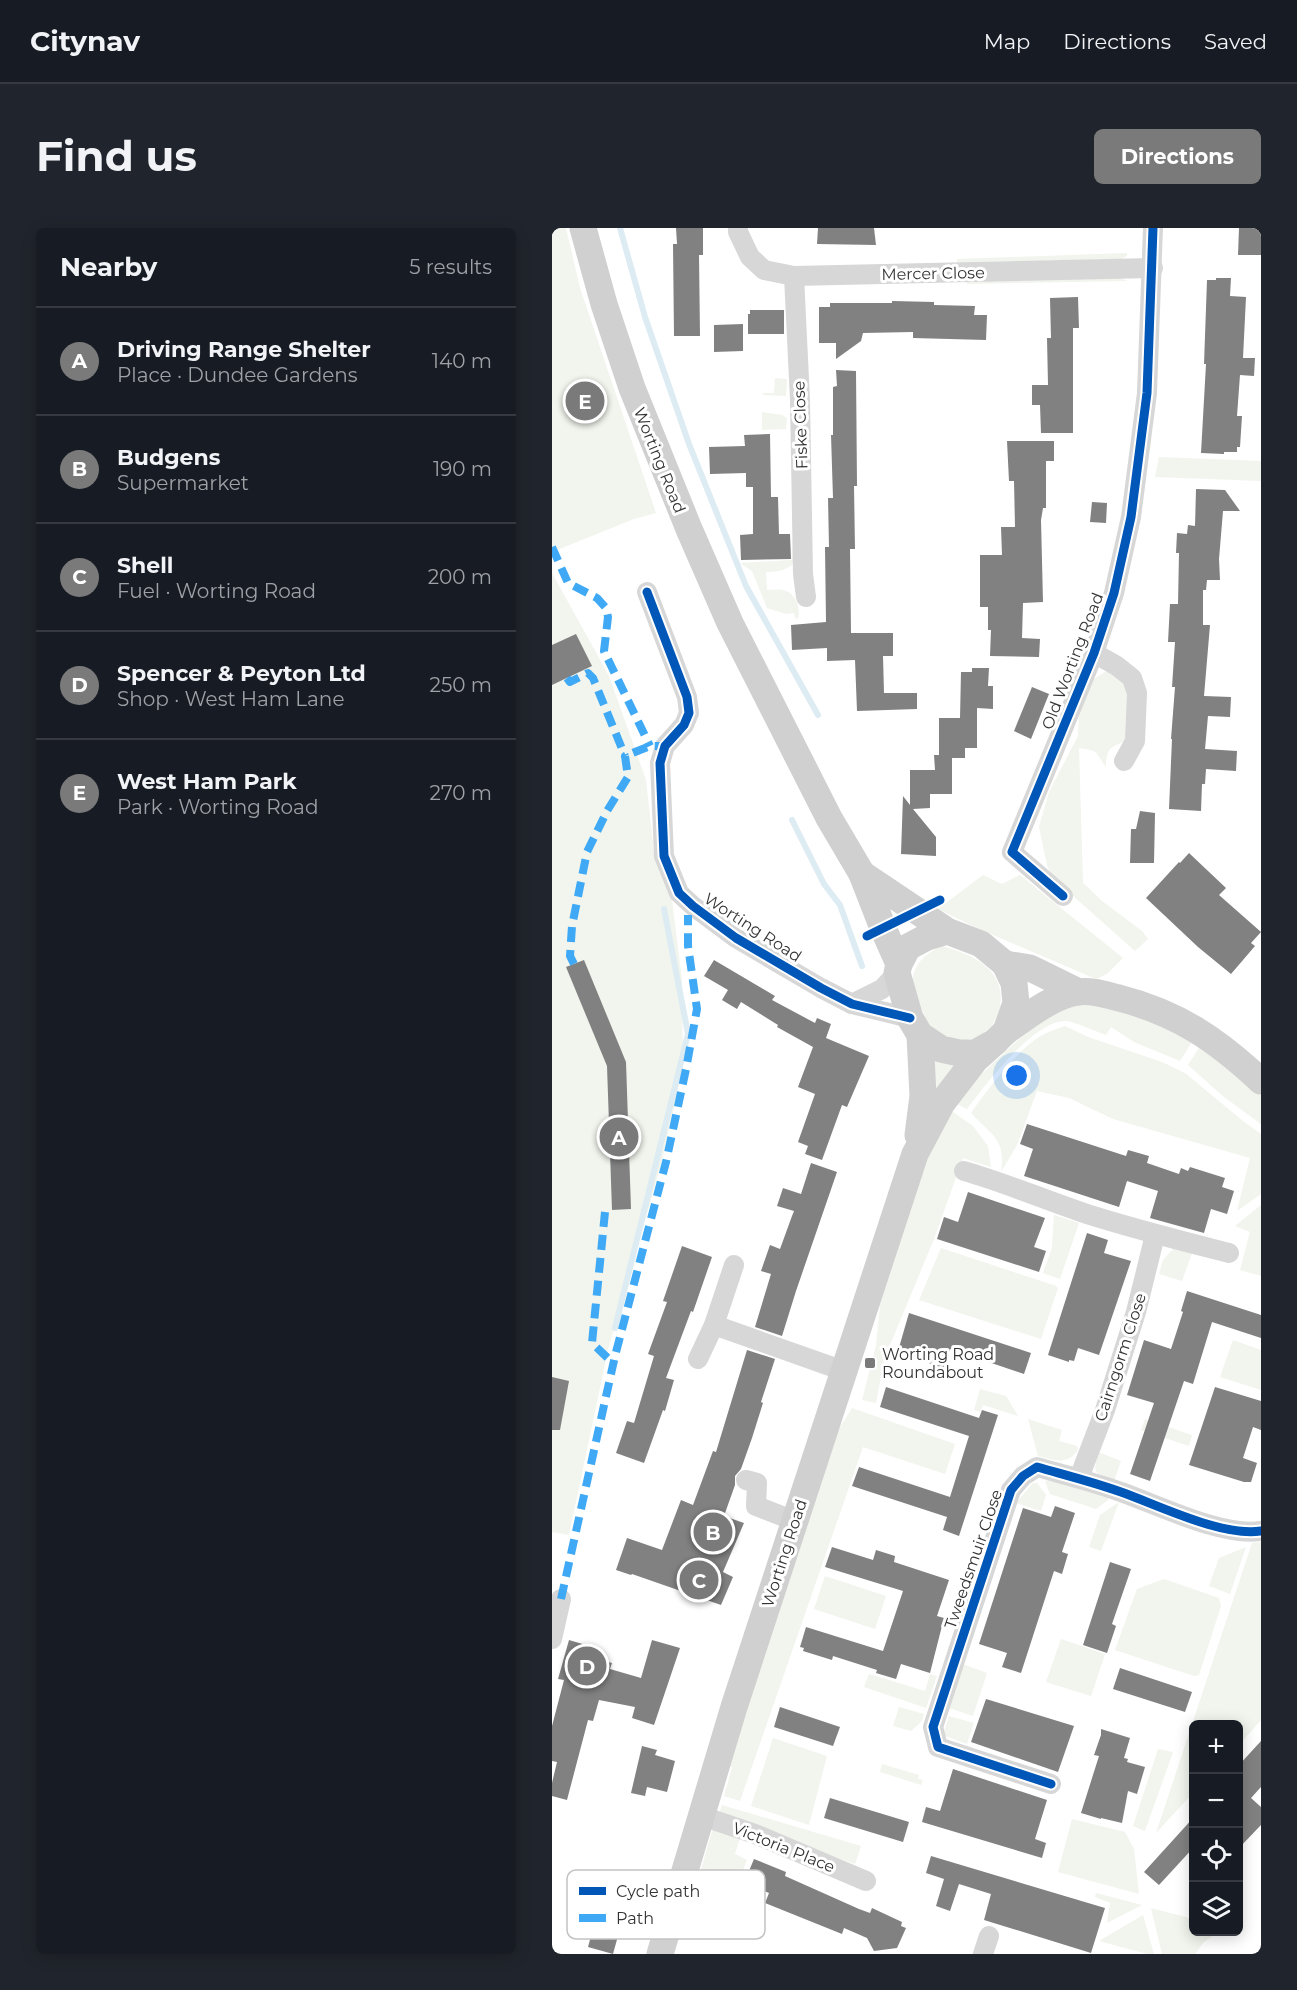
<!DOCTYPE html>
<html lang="en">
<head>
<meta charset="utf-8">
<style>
  body { margin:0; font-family:Montserrat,sans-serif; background:#20242c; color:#f1f3f6 }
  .controls { position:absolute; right:18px; bottom:18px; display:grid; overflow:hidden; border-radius:9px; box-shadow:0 3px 15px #0003 }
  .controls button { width:54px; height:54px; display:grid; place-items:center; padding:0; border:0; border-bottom:2px solid #363941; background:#171b24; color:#f1f3f6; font:30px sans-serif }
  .you { position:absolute; left:465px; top:848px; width:21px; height:21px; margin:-15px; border:4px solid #fff; border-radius:50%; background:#1a73e8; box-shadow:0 0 0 9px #1a73e833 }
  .badge { display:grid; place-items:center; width:39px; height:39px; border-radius:50%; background:#7a7a7a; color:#fff; font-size:20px; font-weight:700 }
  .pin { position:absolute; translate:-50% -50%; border:3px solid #fff; box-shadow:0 2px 6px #0006 }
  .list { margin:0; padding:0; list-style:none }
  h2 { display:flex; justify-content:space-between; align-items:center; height:78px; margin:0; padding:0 24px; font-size:26px }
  h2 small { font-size:20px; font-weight:400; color:#9ea1a6 }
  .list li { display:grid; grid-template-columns:39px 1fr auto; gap:18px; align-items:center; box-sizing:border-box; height:108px; padding:0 24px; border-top:2px solid #363941 }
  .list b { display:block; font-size:22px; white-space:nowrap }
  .list p { margin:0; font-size:20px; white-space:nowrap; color:#9ea1a6 }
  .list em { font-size:20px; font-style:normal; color:#9ea1a6 }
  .icon { flex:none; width:33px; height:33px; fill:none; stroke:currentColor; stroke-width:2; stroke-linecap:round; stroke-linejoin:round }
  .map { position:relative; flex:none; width:709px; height:1726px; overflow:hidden; border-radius:9px }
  header { display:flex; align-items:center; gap:36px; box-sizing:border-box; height:84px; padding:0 30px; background:#171b24; border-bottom:2px solid #363941 }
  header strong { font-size:28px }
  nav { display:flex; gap:33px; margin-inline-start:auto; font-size:21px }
  .intro { display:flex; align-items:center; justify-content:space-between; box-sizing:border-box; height:144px; padding:0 36px }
  h1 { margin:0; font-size:42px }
  .button { padding:15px 27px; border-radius:9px; background:#7a7a7a; color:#fff; font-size:21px; font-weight:700 }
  main { display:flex; gap:36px; padding:0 36px }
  aside { flex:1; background:#171b24; border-radius:9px; box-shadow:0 3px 15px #0003 }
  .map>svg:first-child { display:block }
  .green { fill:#f1f5ed }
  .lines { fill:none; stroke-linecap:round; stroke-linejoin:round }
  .stream { stroke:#ddebf3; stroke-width:6 }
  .building { fill:#818181 }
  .street { stroke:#d7d7d7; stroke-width:20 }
  .secondary { stroke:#d0d0d0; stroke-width:27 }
  .quiet { stroke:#3fa9f5; stroke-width:8; stroke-dasharray:15 8; stroke-linecap:butt }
  .cycleway-casing { stroke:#fff; stroke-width:13 }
  .cycleway { stroke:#0057b8; stroke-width:9 }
  .poi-dot { fill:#7a7a7a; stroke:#fff; stroke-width:2 }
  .labels { text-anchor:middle; stroke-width:6; stroke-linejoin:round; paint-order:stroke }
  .street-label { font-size:16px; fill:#333; stroke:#fff }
  .poi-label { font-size:16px; fill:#333; stroke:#fff; text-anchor:start }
  .key { fill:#fff; stroke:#c2c2c2; stroke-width:1.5 }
  .key-label { font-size:16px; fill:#333 }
</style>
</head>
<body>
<header>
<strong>Citynav</strong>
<nav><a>Map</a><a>Directions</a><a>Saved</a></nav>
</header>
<div class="intro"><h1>Find us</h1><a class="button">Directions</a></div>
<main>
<aside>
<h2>Nearby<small>5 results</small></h2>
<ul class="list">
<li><span class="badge">A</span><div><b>Driving Range Shelter</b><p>Place · Dundee Gardens</p></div><em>140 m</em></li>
<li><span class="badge">B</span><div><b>Budgens</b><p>Supermarket</p></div><em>190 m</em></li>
<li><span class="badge">C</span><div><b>Shell</b><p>Fuel · Worting Road</p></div><em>200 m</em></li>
<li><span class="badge">D</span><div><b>Spencer &amp; Peyton Ltd</b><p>Shop · West Ham Lane</p></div><em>250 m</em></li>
<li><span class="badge">E</span><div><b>West Ham Park</b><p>Park · Worting Road</p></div><em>270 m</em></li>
</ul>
</aside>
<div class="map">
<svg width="709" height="1726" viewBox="0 0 709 1726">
  <rect width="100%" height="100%" fill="#fff"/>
  <!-- green -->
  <g class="green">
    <polygon points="0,0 14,0 28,60 104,285 82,291 0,324"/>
    <polygon points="575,25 575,28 569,31 405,34 405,31"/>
    <polygon points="567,49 575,53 415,56 415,54"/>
    <polygon points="223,150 235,151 234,168 211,167 211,165 222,165"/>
    <polygon points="210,184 230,187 235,190 234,201 210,202"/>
    <polygon points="607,229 709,233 709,253 603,249"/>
    <path d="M241 305H246L244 334C234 342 227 344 214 344L215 362C220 362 226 361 231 362 243 364 249 379 246 391L243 390 242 385 234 386 215 380 200 343 188 335 240 332Z"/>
    <polygon points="0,345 57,448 94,552 102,624 120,672 130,752 131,839 110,933 56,1122 17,1307 0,1304"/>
    <path d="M556 442 563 444 579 465 577 510C562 521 554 515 554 539 543 524 548 523 527 520L531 655 550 673 590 703 596 711 583 723 501 650 495 637 487 599 497 564 526 508 527 486 542 451Z"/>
    <polygon points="431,647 450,656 468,647 571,730 555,746 544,751 427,701 386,681"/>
    <path d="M390 718C422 727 457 743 447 782 444 791 440 799 432 805 423 811 418 812 407 812 380 812 373 792 366 769 365 764 361 757 361 751 362 735 377 723 390 718Z"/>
    <path d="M541 775 611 797 640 814 628 833 582 814 559 799 554 807C545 804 521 793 514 793 481 793 434 856 415 881L403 875 422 853 483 796 513 778Z"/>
    <path d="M513 798 536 809 610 834 633 845 691 893 709 906V966L685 983 698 930 561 891 517 870 485 863 465 917 449 944C454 910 439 907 419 885 436 861 463 824 487 809 495 804 505 801 513 798Z"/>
    <polygon points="647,820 672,836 709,868 709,896 672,869 636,837"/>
    <polygon points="378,832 410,840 384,863"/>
    <polygon points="398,882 421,898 436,918 439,939 411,930 382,1011 333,1129 324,1175 310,1172 324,1118 328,1077 379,917"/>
    <polygon points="709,977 709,1048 688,1042 698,1004 683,998"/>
    <polygon points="502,987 527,995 508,1051 491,1045 500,1020"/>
    <polygon points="389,1020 504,1058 506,1060 489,1111 367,1072"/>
    <polygon points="621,1021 640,1025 630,1053 607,1046 611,1032"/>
    <polygon points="681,1112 709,1122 709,1162 668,1149"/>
    <polygon points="428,1161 454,1168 466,1188 431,1177 428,1184 422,1182"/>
    <polygon points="300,1180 403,1216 393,1246 311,1219 188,1573 172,1568 180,1539 176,1538 280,1212"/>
    <path d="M476 1191 510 1202 507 1213 525 1218 526 1221C517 1238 502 1232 486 1228Z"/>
    <polygon points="593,1191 640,1207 637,1218 589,1202"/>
    <polygon points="546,1224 569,1233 562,1253 545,1245 543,1240"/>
    <polygon points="497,1252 556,1270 556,1272 544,1281 498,1266 493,1253"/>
    <polygon points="481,1255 485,1255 494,1267 489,1283 464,1275"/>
    <polygon points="567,1274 549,1323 537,1319 548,1287"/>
    <polygon points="709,1314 709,1492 687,1517 686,1496 642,1496 641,1565 604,1605 700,1315"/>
    <polygon points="694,1319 678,1366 657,1358 667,1330"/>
    <polygon points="273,1348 334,1368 323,1401 262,1381"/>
    <polygon points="612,1351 667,1370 669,1378 647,1447 642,1448 563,1422 585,1361"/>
    <polygon points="509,1411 553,1426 539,1468 494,1454"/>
    <polygon points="411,1436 435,1445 421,1488 397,1480"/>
    <polygon points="317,1446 373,1463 378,1446 385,1448 374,1480 312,1459"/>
    <polygon points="347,1479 372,1486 370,1493 359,1503 341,1498"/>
    <polygon points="397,1488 422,1495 415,1516 391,1507"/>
    <polygon points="221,1510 275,1528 257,1597 199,1578"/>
    <polygon points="606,1521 621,1524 593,1603 581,1598"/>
    <polygon points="330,1536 367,1547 366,1551 371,1552 369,1557 328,1544"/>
    <polygon points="170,1577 309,1618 303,1636 213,1605 167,1586"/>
    <polygon points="520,1591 573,1604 582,1621 587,1666 506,1644"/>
    <polygon points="161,1600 189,1607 183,1626 195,1632 169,1696 141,1689 136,1686"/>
    <polygon points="544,1665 590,1677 555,1695 558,1675 543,1669"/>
    <polygon points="599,1680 641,1691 642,1704 666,1704 652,1714 643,1726 610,1726"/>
    <polygon points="591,1687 602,1726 595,1726 547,1713"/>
  </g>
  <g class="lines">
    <!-- stream -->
    <g class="stream">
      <polyline points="68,0 93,89 137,216 194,358 266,487"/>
      <polyline points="240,592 272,656 288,677 310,738"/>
      <polyline points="63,1100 136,806 112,681"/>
    </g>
  </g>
  <!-- building -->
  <g class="building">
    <polygon points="124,0 151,0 151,27 147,27 148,108 122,108 121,16 125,16"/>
    <polygon points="266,0 322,0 324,17 265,16"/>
    <polygon points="687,0 709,0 709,27 686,27"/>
    <polygon points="664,50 679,50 678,68 694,69 691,130 703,130 702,148 688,147 685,188 690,188 688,219 685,219 685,224 672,224 672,226 649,225 654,136 652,136 655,52 664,52"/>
    <polygon points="526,69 527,100 521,100 521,205 489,205 488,177 480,177 480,157 496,157 495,110 499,110 498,70"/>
    <polygon points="340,73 382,74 382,77 423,78 422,87 435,87 434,112 361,110 361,104 311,105 309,113 284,131 284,115 267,115 267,79 278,79 278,75 340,75"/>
    <polygon points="198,82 232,82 232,106 196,106 196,86 198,86"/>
    <polygon points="191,96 191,123 162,124 162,97"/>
    <polygon points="284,142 304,143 305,258 302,258 303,321 298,321 299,405 341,405 341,428 331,428 332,465 365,465 365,481 305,483 303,432 275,433 275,420 240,422 239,397 274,394 273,319 277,319 276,270 281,270 279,207 281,207 281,159 285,158"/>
    <polygon points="218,206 219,269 226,269 227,306 238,306 239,331 189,332 188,307 201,306 201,259 194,259 194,245 158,246 157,219 193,218 192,207"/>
    <polygon points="455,213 502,213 502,233 494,233 494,280 491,280 489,292 491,374 471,375 470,410 488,411 487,429 438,428 439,402 436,402 436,379 428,379 428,327 450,327 449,299 463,299 462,253 457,253"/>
    <polygon points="644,261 673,262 688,283 671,283 667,331 668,352 655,352 654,362 651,362 651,397 658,397 652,468 679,469 678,489 656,488 653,521 685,523 684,543 654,541 653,556 650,556 649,583 617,581 620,511 619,511 623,459 620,459 623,414 616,414 618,376 626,376 627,325 624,325 625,305 635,306 636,297 643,298"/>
    <polygon points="540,274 555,275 554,295 538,294"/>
    <polygon points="24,406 40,438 0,457 0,417"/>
    <polygon points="420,440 437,440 436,458 441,458 441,481 425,480 425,520 413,520 413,530 400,530 400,566 378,566 378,580 361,581 384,609 384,628 349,626 351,568 358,577 358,542 383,542 382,527 387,527 387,490 408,490 409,444 420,444"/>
    <polygon points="480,459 497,466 479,511 462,503"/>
    <polygon points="588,583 603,585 602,635 578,635 579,601 584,601"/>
    <polygon points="637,625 674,660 667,667 709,704 699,715 703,718 679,746 646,719 594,670 627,634 628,635"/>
    <polygon points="32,732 74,834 79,981 60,982 55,838 14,739"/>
    <polygon points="162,732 223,768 220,772 263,795 265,790 279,796 274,810 317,828 295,879 290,877 270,932 253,926 256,918 246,914 263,866 246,859 261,819 225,799 226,797 189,774 185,781 170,772 176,762 152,748"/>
    <polygon points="475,896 574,928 576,922 597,928 595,935 627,946 629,940 636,943 638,939 673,950 670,959 682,963 675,986 659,981 652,1005 598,990 606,963 575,953 567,979 472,948 481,921 468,916"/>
    <polygon points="259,935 285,944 244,1063 230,1108 203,1099 219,1046 209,1043 218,1017 228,1021 240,988 242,983 225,978 231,960 249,966"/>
    <polygon points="416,964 493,990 482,1019 494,1023 487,1044 385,1011 392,989 406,994"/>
    <polygon points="535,1005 556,1012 552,1025 579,1033 547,1127 526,1120 522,1133 517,1132 517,1134 496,1127"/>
    <polygon points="130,1018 160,1029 141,1084 139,1083 114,1150 122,1152 113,1183 111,1182 92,1235 64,1225 75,1193 82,1195 102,1128 96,1126 115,1074 111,1073"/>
    <polygon points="635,1063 709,1087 709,1110 660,1094 641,1156 632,1153 598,1253 578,1246 602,1175 575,1167 592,1112 619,1121 631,1084 629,1083"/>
    <polygon points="357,1085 479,1125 472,1146 398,1121 392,1141 346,1123"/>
    <polygon points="195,1122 223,1131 209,1174 211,1175 200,1210 189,1241 183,1248 183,1257 172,1288 192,1295 171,1344 181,1349 169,1377 80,1346 79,1347 64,1342 75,1310 110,1322 129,1272 141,1277 161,1223 164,1224"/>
    <polygon points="0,1149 17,1153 8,1202 0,1202"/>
    <polygon points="334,1159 427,1190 430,1182 446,1187 407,1308 391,1302 395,1289 300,1258 307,1239 398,1269 417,1208 328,1179"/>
    <polygon points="663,1159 709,1173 709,1202 701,1199 691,1230 705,1235 699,1254 692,1254 637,1237"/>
    <polygon points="503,1278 523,1285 510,1324 516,1326 510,1346 502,1343 469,1445 450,1439 455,1425 427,1416 471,1280 499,1289"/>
    <polygon points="280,1319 321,1332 324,1322 343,1328 342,1334 397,1352 385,1388 392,1390 378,1445 349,1436 344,1451 324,1445 325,1442 281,1428 280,1432 251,1423 252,1420 248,1419 254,1399 331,1423 351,1363 273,1339"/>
    <polygon points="558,1334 579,1341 560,1396 564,1398 555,1425 531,1417"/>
    <polygon points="17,1412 44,1420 41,1430 60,1435 58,1441 89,1450 100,1412 128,1420 102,1497 80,1490 83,1479 47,1472 41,1493 36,1492 15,1572 0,1568 0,1555 5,1534 0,1533 0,1498 12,1452 6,1451"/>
    <polygon points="568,1440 640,1464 633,1484 561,1461"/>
    <polygon points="434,1471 522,1498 506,1544 419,1514"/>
    <polygon points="228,1479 288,1499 281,1518 222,1499"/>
    <polygon points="549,1501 578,1510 572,1530 576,1531 575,1534 593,1539 585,1566 576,1563 570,1595 549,1590 549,1591 529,1585 547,1528 542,1527 549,1507"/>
    <polygon points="709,1513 709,1559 699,1570 709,1579 709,1597 687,1620 687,1537"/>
    <polygon points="90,1518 105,1522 103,1527 123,1533 115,1564 95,1559 93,1568 79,1565"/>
    <polygon points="401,1541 495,1572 483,1611 494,1615 490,1630 370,1594 374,1579 388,1583"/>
    <polygon points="278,1570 357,1594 351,1614 272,1590"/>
    <polygon points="642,1589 642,1619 607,1657 592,1644"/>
    <polygon points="379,1628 553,1680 539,1725 432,1692 439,1666 407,1656 398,1683 384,1678 392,1651 374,1645"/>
    <polygon points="202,1631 234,1644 233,1648 307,1681 318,1685 320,1680 350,1694 349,1698 354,1700 345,1720 322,1723 315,1710 292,1700 290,1706 213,1675 217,1665 192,1655"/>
    <polygon points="44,1690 69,1697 61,1726 36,1719"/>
  </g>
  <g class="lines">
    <!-- street -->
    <g class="street">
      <polyline points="186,0 186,4 198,29 212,42 242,48 601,40"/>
      <polyline points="242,48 248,172 251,346 254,369"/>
      <polyline points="95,364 135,469 137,485 132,497 113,518 108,535 112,628 127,665 141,678 184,710 269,760 300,776 358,790"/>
      <polyline points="542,425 565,438 580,450 585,465 583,513 572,533"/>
      <polyline points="511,668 460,624 542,425 562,365 579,289 595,165 601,0"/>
      <polyline points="300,776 330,761 345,745"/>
      <path d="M412 943C454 955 493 972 535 986 582 1001 630 1013 677 1025"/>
      <polyline points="162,1097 292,1143"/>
      <polyline points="146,1131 162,1097 182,1037"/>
      <polyline points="527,1250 553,1182 584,1084 603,1007"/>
      <polyline points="194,1252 205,1255 204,1278 243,1293"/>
      <polyline points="0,1411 9,1371"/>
      <path d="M499 1556 386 1519 381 1499 459 1262 471 1248 485 1239C513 1247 541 1254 569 1264 606 1277 670 1309 709 1303"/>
      <polyline points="150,1588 203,1606 314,1653"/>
      <polyline points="431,1726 437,1708"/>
    </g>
    <!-- secondary -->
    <g class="secondary">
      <polyline points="31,0 52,76 80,160 137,301 178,395 277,590 310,646 331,700 347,736"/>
      <polyline points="310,646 395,703 429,716 453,736 462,755 464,775 454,803 443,814 423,825 407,825 389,821 368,807 358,790 345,745 347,736 356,719 375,709 395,703"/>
      <polyline points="453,736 478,740 527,764"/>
      <path d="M454 803C476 788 500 768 526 764 540 762 554 767 567 770 626 785 665 812 709 853"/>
      <polyline points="366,907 371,868 368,807"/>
      <polyline points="108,1726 182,1479 363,926 390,875 423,832 443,814"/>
    </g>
    <!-- quiet -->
    <g class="quiet">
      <polyline points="0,319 16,355 45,370 54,380 56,389 52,423 98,518"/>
      <polyline points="15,450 18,454 36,445 41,450 73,528"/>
      <polyline points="22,736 18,728 20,698 35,624 55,583 76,549 73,528 98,518 113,518"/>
      <polyline points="53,984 40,1115 62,1136"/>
      <polyline points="9,1371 63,1128 114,934 134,841 145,781 136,718 136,687"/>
    </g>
    <!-- cycleway casing -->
    <g class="cycleway-casing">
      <g id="cycleway">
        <polyline points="95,364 135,469 137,485 132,497 113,518 108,535 112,628 127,665 141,678 184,710 269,760 300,776 358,790"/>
        <polyline points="511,668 460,624 542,425 562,365 579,289 595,165 601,0"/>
        <polyline points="315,708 388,672"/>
        <path d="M499 1556 386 1519 381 1499 459 1262 471 1248 485 1239C513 1247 541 1254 569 1264 606 1277 670 1309 709 1303"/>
      </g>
    </g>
    <!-- cycleway -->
    <use href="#cycleway" class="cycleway"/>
  </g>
  <!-- markers -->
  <rect class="poi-dot" x="312" y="1129" width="12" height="12" rx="3"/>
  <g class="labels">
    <!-- street labels -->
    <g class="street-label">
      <text transform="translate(381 45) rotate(-1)" y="6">Mercer Close</text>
      <text transform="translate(248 197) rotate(-92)" y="6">Fiske Close</text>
      <text transform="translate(108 232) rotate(68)" y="6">Worting Road</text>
      <text transform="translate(520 433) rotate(-69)" y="6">Old Worting Road</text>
      <text transform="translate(201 699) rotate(33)" y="6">Worting Road</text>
      <text transform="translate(568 1129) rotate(-72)" y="6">Cairngorm Close</text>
      <text transform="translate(232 1325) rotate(-72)" y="6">Worting Road</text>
      <text transform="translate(421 1331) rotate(-71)" y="6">Tweedsmuir Close</text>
      <text transform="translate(232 1619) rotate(22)" y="6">Victoria Place</text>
    </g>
    <!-- poi labels -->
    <g class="poi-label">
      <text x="330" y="1132">Worting Road<tspan x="330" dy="18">Roundabout</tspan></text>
    </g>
  </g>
  <!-- legend -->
  <rect x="15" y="1642" width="198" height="69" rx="9" class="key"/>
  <rect x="27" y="1659" width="27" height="8" fill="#0057b8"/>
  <rect x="27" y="1686" width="27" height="8" fill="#3fa9f5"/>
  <g class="key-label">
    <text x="64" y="1669">Cycle path</text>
    <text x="64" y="1696">Path</text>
  </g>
</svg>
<div class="controls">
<button>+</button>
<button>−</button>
<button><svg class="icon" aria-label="locate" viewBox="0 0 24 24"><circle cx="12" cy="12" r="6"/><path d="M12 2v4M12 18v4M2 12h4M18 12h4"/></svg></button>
<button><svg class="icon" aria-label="layers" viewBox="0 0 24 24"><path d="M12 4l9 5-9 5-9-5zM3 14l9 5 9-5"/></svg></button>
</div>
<div class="you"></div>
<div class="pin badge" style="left:67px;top:909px">A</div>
<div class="pin badge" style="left:161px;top:1304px">B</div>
<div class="pin badge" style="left:147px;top:1352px">C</div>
<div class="pin badge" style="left:35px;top:1438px">D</div>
<div class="pin badge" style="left:33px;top:173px">E</div>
</div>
</main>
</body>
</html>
